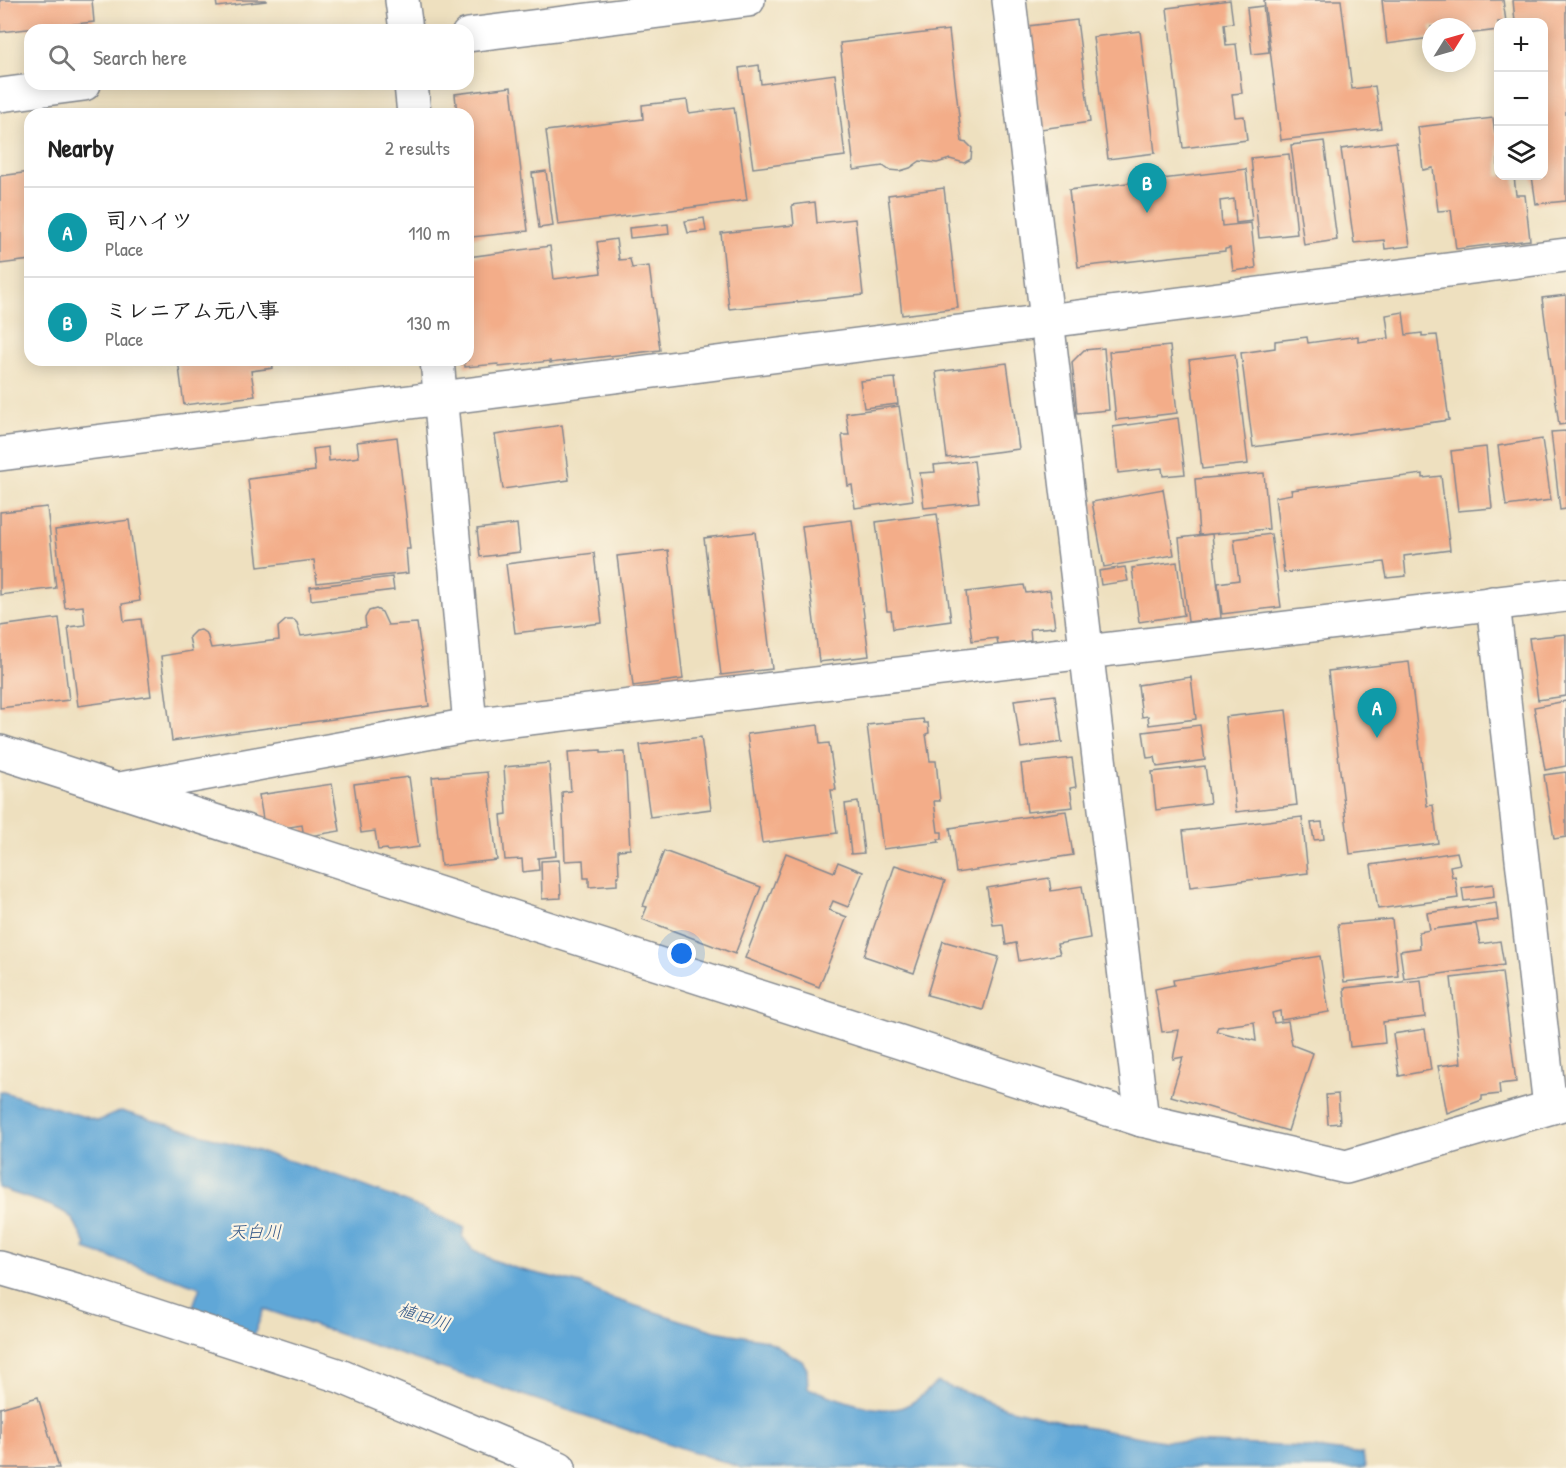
<!DOCTYPE html>
<html lang="en">
<head>
<meta charset="utf-8">
<style>
  body { margin:0; font-family:"Patrick Hand","Klee One",sans-serif; background:#f2f2f2; color:#222 }
  .controls { position:absolute; right:18px; top:18px; display:grid; overflow:hidden; border-radius:12px; box-shadow:0 3px 15px #0003 }
  .controls button { width:54px; height:54px; display:grid; place-items:center; padding:0; border:0; border-bottom:2px solid #e0e0e0; background:#fff; color:#222; font:30px sans-serif }
  .compass { position:absolute; left:1422px; top:18px; width:54px; height:54px; border-radius:50%; background:#fff; box-shadow:0 3px 15px #0003; rotate:53deg }
  .you { position:absolute; left:682px; top:954px; width:21px; height:21px; margin:-15px; border:4px solid #fff; border-radius:50%; background:#1a73e8; box-shadow:0 0 0 9px #1a73e833 }
  .badge { display:grid; place-items:center; width:39px; height:39px; border-radius:50%; background:#111827; color:#fff; font-size:20px; font-weight:700 }
  .pin { position:absolute; translate:-50% -50px; filter:drop-shadow(0 2px 3px #0008) }
  .pin::after { content:''; position:absolute; top:32px; width:21px; height:18px; background:inherit; clip-path:polygon(0 0,100% 0,50% 100%) }
  .list { margin:0; padding:0; list-style:none }
  h2 { display:flex; justify-content:space-between; align-items:center; height:78px; margin:0; padding:0 24px; font-size:26px }
  h2 small { font-size:20px; font-weight:400; color:#767676 }
  .list li { display:grid; grid-template-columns:39px 1fr auto; gap:18px; align-items:center; box-sizing:border-box; height:90px; padding:0 24px; border-top:2px solid #e0e0e0 }
  .list b { display:block; font-size:22px; white-space:nowrap }
  .list p { margin:0; font-size:20px; white-space:nowrap; color:#767676 }
  .list em { font-size:20px; font-style:normal; color:#767676 }
  .icon { flex:none; width:33px; height:33px; fill:none; stroke:currentColor; stroke-width:2; stroke-linecap:round; stroke-linejoin:round }
  .map { position:relative; flex:none; width:1566px; height:1468px; overflow:hidden }
  .search { position:absolute; background:#fff; box-shadow:0 3px 15px #0003; left:24px; top:24px; width:450px; height:66px; display:flex; align-items:center; gap:15px; box-sizing:border-box; padding:0 21px; border-radius:18px; color:#767676; font-size:22px }
  .panel { position:absolute; background:#fff; box-shadow:0 3px 15px #0003; left:24px; top:108px; width:450px; height:258px; border-radius:18px }
  .map>svg:first-child { display:block }
  .water { fill:#61a7d7; stroke:#3e6b9a; stroke-width:1.5 }
  .building { fill:#f3ad89; fill-rule:evenodd }
  .lines { fill:none; stroke-linecap:round; stroke-linejoin:round }
  .minor-casing { stroke:#84888e; stroke-width:36 }
  .tertiary-casing { stroke:#84888e; stroke-width:36 }
  .minor { stroke:#fff; stroke-width:33 }
  .tertiary { stroke:#fff; stroke-width:33 }
  .labels { text-anchor:middle; stroke-width:4.5; stroke-linejoin:round; paint-order:stroke }
  .water-label { font-size:18px; font-style:italic; fill:#345988; stroke:#fcf5e5 }
</style>
</head>
<body>
<div class="map">
<svg width="1566" height="1468" viewBox="0 0 1566 1468">
  <rect width="100%" height="100%" fill="#fcf5e5"/>
  <filter id="ink" filterUnits="userSpaceOnUse"><feTurbulence type="fractalNoise" baseFrequency=".0167" numOctaves="2"/><feDisplacementMap in="SourceGraphic" scale="12" xChannelSelector="R" yChannelSelector="G"/><feConvolveMatrix kernelMatrix="1 2 1 2 8 2 1 2 1" color-interpolation-filters="sRGB"/></filter>
  <filter id="wash" filterUnits="userSpaceOnUse"><feTurbulence type="fractalNoise" baseFrequency=".008" numOctaves="4" result="noise"/><feDisplacementMap in="SourceGraphic" scale="24" xChannelSelector="R" yChannelSelector="G"/><feGaussianBlur stdDeviation="1.35" result="paint"/><feColorMatrix in="noise" values="0 0 0 0 0 0 0 0 0 0 0 0 0 0 0 0 0 1.4 0 .05"/><feComposite in="paint" operator="in"/></filter>
  <g filter="url(#wash)">
    <rect width="100%" height="100%" fill="#eee0bf"/>
    <!-- water -->
    <path class="water" d="M0 1091 98 1121 121 1111C237 1145 356 1176 465 1228L462 1236 472 1249 493 1260 518 1269 581 1284 611 1298 715 1331 766 1340 802 1361 807 1369 808 1388C831 1396 880 1416 903 1407 917 1402 926 1391 937 1382L1007 1408 1085 1427 1163 1441 1305 1447 1363 1454 1365 1468H742L264 1309 253 1337 189 1317 200 1287 85 1249 87 1245C80 1237 79 1228 73 1220 63 1205 18 1197 0 1188Z"/>
    <g id="blocks">
      <!-- building -->
      <g class="building">
        <polygon points="0,0 92,0 94,22 0,32"/>
        <polygon points="216,0 266,0 266,1 217,7"/>
        <polygon points="1230,0 1233,23 1224,24 1226,45 1236,44 1242,93 1232,94 1235,117 1244,116 1247,140 1183,148 1167,8"/>
        <polygon points="1264,0 1341,0 1352,89 1375,86 1381,128 1281,140"/>
        <polygon points="1382,0 1503,0 1506,22 1498,22 1498,30 1467,34 1467,27 1431,27 1431,38 1387,44"/>
        <polygon points="1513,0 1566,0 1566,201 1536,204 1532,176 1544,176 1544,139 1545,139 1544,123 1544,22 1515,22"/>
        <polygon points="1263,6 1269,52 1252,54 1247,8"/>
        <polygon points="1077,20 1090,122 1041,129 1028,26"/>
        <polygon points="949,30 962,142 967,143 972,148 971,159 964,163 950,159 937,163 920,161 910,168 900,171 889,170 883,166 854,170 840,43"/>
        <polygon points="1140,31 1155,153 1108,159 1093,37"/>
        <polygon points="759,65 761,84 835,74 845,156 753,168 739,68"/>
        <polygon points="511,87 528,231 472,237 468,203 468,114 457,114 455,94"/>
        <polygon points="687,100 689,113 734,107 747,200 558,225 546,131 643,119 642,105"/>
        <polygon points="1493,118 1495,133 1498,133 1498,176 1514,176 1516,195 1525,195 1530,240 1456,249 1451,210 1438,211 1433,168 1423,170 1418,127"/>
        <polygon points="1324,141 1337,240 1304,245 1291,145"/>
        <polygon points="1396,142 1410,246 1385,249 1384,240 1354,243 1341,149"/>
        <polygon points="1289,154 1297,234 1259,238 1251,158"/>
        <polygon points="1246,169 1252,221 1236,223 1234,199 1220,201 1222,226 1251,223 1256,268 1233,271 1230,248 1225,249 1225,251 1078,267 1069,190"/>
        <polygon points="546,171 553,226 539,228 532,173"/>
        <polygon points="30,172 30,260 0,264 0,176"/>
        <polygon points="944,188 958,308 902,315 888,195"/>
        <polygon points="815,202 817,223 855,219 863,295 729,309 721,233 794,225 792,205"/>
        <polygon points="704,218 706,231 688,233 685,221"/>
        <polygon points="668,224 669,234 630,238 629,228"/>
        <polygon points="616,239 619,260 630,259 632,268 649,266 660,350 550,363 550,361 499,367 498,364 465,367 464,360 468,360 468,257 550,246 554,279 601,273 597,242"/>
        <polygon points="1566,295 1566,424 1559,425 1542,298"/>
        <polygon points="1403,312 1406,335 1422,333 1422,336 1437,335 1449,420 1253,447 1241,353 1275,348 1275,341 1307,337 1308,343 1358,336 1358,342 1389,338 1386,315"/>
        <polygon points="1170,346 1177,413 1116,420 1109,352"/>
        <polygon points="1104,348 1109,410 1077,413 1072,362 1084,350"/>
        <polygon points="1235,354 1248,464 1202,469 1189,360"/>
        <polygon points="178,360 272,360 273,368 251,371 255,396 184,405"/>
        <polygon points="1007,363 1019,449 947,458 936,372"/>
        <polygon points="895,378 898,404 864,408 860,381"/>
        <polygon points="899,406 913,500 855,508 852,485 848,486 842,435 849,435 846,413"/>
        <polygon points="1178,418 1185,474 1163,476 1162,468 1118,473 1113,427"/>
        <polygon points="562,425 569,480 503,489 495,435"/>
        <polygon points="1566,431 1566,509 1560,510 1551,432"/>
        <polygon points="397,437 410,549 406,549 408,573 317,583 314,560 258,567 248,479 315,471 313,449 328,447 329,461 359,457 357,442"/>
        <polygon points="1542,439 1551,500 1506,506 1498,446"/>
        <polygon points="1486,447 1492,508 1458,511 1451,451"/>
        <polygon points="974,461 979,502 924,508 920,473 935,472 934,465"/>
        <polygon points="1264,473 1269,529 1199,535 1195,479"/>
        <polygon points="1423,474 1423,478 1441,476 1450,550 1404,556 1406,576 1387,578 1384,562 1284,573 1275,497 1292,494 1291,490"/>
        <polygon points="1163,489 1174,555 1104,567 1092,502"/>
        <polygon points="47,507 56,588 0,595 0,512"/>
        <polygon points="937,514 951,621 893,629 891,611 887,611 876,522"/>
        <polygon points="129,520 140,601 122,604 124,621 141,619 151,696 78,706 68,627 85,625 83,606 65,608 55,530"/>
        <polygon points="852,520 869,656 819,662 802,526"/>
        <polygon points="517,524 520,552 480,557 477,529"/>
        <polygon points="755,532 772,669 721,675 704,538"/>
        <polygon points="1212,534 1221,618 1188,622 1179,538"/>
        <polygon points="1271,534 1281,607 1222,614 1218,583 1239,580 1234,539"/>
        <polygon points="668,550 683,679 633,686 617,556"/>
        <polygon points="594,553 602,623 515,633 506,564"/>
        <polygon points="1177,562 1184,615 1139,622 1132,568"/>
        <polygon points="1125,567 1128,581 1101,585 1099,571"/>
        <polygon points="392,577 394,590 311,600 310,587"/>
        <polygon points="1024,585 1026,593 1050,590 1055,627 1030,629 1031,641 998,645 997,638 972,641 966,592"/>
        <polygon points="376,609 382,612 388,625 417,623 429,706 172,741 161,656 192,651 189,637 195,631 201,630 207,634 211,648 279,640 278,627 286,620 294,620 297,623 301,636 366,627 365,618 369,611"/>
        <polygon points="59,618 69,700 0,708 0,626"/>
        <polygon points="1566,634 1566,696 1538,700 1529,638"/>
        <polygon points="1409,662 1427,806 1433,805 1438,843 1350,854 1328,671"/>
        <polygon points="1191,677 1196,719 1149,725 1148,716 1142,717 1138,685"/>
        <polygon points="1055,695 1062,742 1021,748 1014,700"/>
        <polygon points="1566,701 1566,766 1545,770 1534,707"/>
        <polygon points="1286,710 1297,805 1236,812 1225,717"/>
        <polygon points="923,719 924,723 928,723 929,733 926,734 930,761 936,761 940,801 934,801 938,832 942,832 942,839 938,839 939,842 883,849 867,725"/>
        <polygon points="818,725 820,744 829,743 836,790 831,790 837,833 762,843 747,734"/>
        <polygon points="1200,725 1205,760 1157,767 1155,757 1147,758 1143,732"/>
        <polygon points="701,737 711,809 650,817 640,745"/>
        <polygon points="601,750 601,753 625,752 630,849 618,850 619,876 617,876 617,885 589,887 589,878 584,878 583,860 565,861 562,792 571,791 568,752"/>
        <polygon points="1072,758 1076,787 1070,788 1073,807 1027,812 1021,764"/>
        <polygon points="549,763 556,856 538,858 539,870 523,872 522,859 505,860 501,815 507,814 504,767"/>
        <polygon points="1205,766 1210,803 1156,810 1152,772"/>
        <polygon points="487,772 497,860 441,866 432,777"/>
        <polygon points="1566,772 1566,837 1554,839 1544,775"/>
        <polygon points="409,777 419,847 388,851 387,849 378,850 375,831 361,833 354,784"/>
        <polygon points="332,784 340,831 304,837 302,825 277,829 276,823 264,825 259,795"/>
        <polygon points="858,802 864,853 851,854 845,804"/>
        <polygon points="1066,811 1073,855 956,873 950,828"/>
        <polygon points="1302,817 1308,873 1190,887 1183,831"/>
        <polygon points="1322,822 1324,839 1314,840 1311,823"/>
        <polygon points="664,851 761,887 735,954 642,919 647,907 643,906"/>
        <polygon points="1457,852 1460,864 1450,866 1452,877 1455,876 1458,898 1378,909 1371,865"/>
        <polygon points="786,853 834,872 838,862 863,872 848,907 833,901 829,910 847,917 819,987 745,958"/>
        <polygon points="559,860 561,898 542,899 541,861"/>
        <polygon points="895,865 945,881 914,973 864,956"/>
        <polygon points="1049,878 1051,891 1082,886 1090,938 1057,944 1060,954 1019,961 1016,943 1006,945 1003,924 993,925 987,888"/>
        <polygon points="1493,884 1494,897 1464,901 1462,888"/>
        <polygon points="1496,903 1498,920 1433,929 1476,924 1480,944 1500,941 1504,965 1404,979 1400,951 1420,948 1419,932 1430,930 1427,913"/>
        <polygon points="1392,919 1398,976 1344,982 1338,924"/>
        <polygon points="943,941 999,957 983,1010 927,995"/>
        <path d="M1320 956 1329 1012 1281 1020 1280 1011 1272 1013 1274 1023 1288 1021 1292 1045 1313 1053 1288 1131 1171 1096 1183 1057 1173 1059 1179 1030 1162 1032 1155 989 1174 985 1173 980ZM1254 1022 1256 1041 1216 1031 1218 1027Z"/>
        <polygon points="1502,972 1516,1082 1499,1084 1500,1094 1482,1096 1482,1100 1447,1113 1438,1066 1461,1063 1451,978"/>
        <polygon points="1421,980 1425,1017 1383,1022 1385,1043 1350,1047 1344,988"/>
        <polygon points="1425,1029 1431,1070 1399,1076 1393,1034"/>
        <polygon points="1338,1094 1340,1123 1328,1124 1326,1095"/>
        <polygon points="38,1397 59,1468 0,1468 0,1408"/>
      </g>
    </g>
  </g>
  <g filter="url(#ink)">
    <use href="#blocks" fill-opacity="0" stroke="#84888e" stroke-width="1.5"/>
    <g class="lines">
      <!-- minor casing -->
      <g class="minor-casing">
        <g id="minor">
          <polyline points="402,0 406,30"/>
          <polyline points="1009,0 1142,1120"/>
          <polyline points="411,84 414,114"/>
          <polyline points="437,360 470,725"/>
          <polyline points="0,454 1566,255"/>
          <polyline points="1493,603 1550,1107"/>
          <polyline points="0,752 1142,1120 1346,1167 1566,1103"/>
          <polyline points="120,789 470,725 1566,595"/>
          <polyline points="0,1268 76,1290 340,1376 559,1468"/>
        </g>
      </g>
      <!-- tertiary casing -->
      <g class="tertiary-casing">
        <g id="tertiary">
          <polyline points="468,35 748,0"/>
          <polyline points="0,95 84,84"/>
        </g>
      </g>
      <!-- minor -->
      <use href="#minor" class="minor"/>
      <!-- tertiary -->
      <use href="#tertiary" class="tertiary"/>
    </g>
  </g>
  <g class="labels">
    <!-- water labels -->
    <g class="water-label">
      <text x="255" y="1238">天白川</text>
      <text transform="translate(424 1317) rotate(18)" y="6">植田川</text>
    </g>
  </g>
</svg>
<div class="controls">
<button>+</button>
<button>−</button>
<button><svg class="icon" aria-label="layers" viewBox="0 0 24 24"><path d="M12 4l9 5-9 5-9-5zM3 14l9 5 9-5"/></svg></button>
</div>
<svg class="compass" viewBox="-18 -18 36 36"><path d="M0-13l5 13h-10z" fill="#e53935"/><path d="M0 13l5-13h-10z" fill="#767676"/></svg>
<div class="you"></div>
<div class="pin badge" style="left:1377px;top:738px;background:#0f9aa8">A</div>
<div class="pin badge" style="left:1147px;top:213px;background:#0f9aa8">B</div>
<div class="search"><svg class="icon" aria-label="search" viewBox="0 0 24 24"><circle cx="10" cy="10" r="6"/><path d="M15 15l6 6"/></svg>Search here</div>
<section class="panel">
<h2>Nearby<small>2 results</small></h2>
<ul class="list">
<li><span class="badge" style="background:#0f9aa8">A</span><div><b>司ハイツ</b><p>Place</p></div><em>110 m</em></li>
<li><span class="badge" style="background:#0f9aa8">B</span><div><b>ミレニアム元八事</b><p>Place</p></div><em>130 m</em></li>
</ul>
</section>
</div>
</body>
</html>
